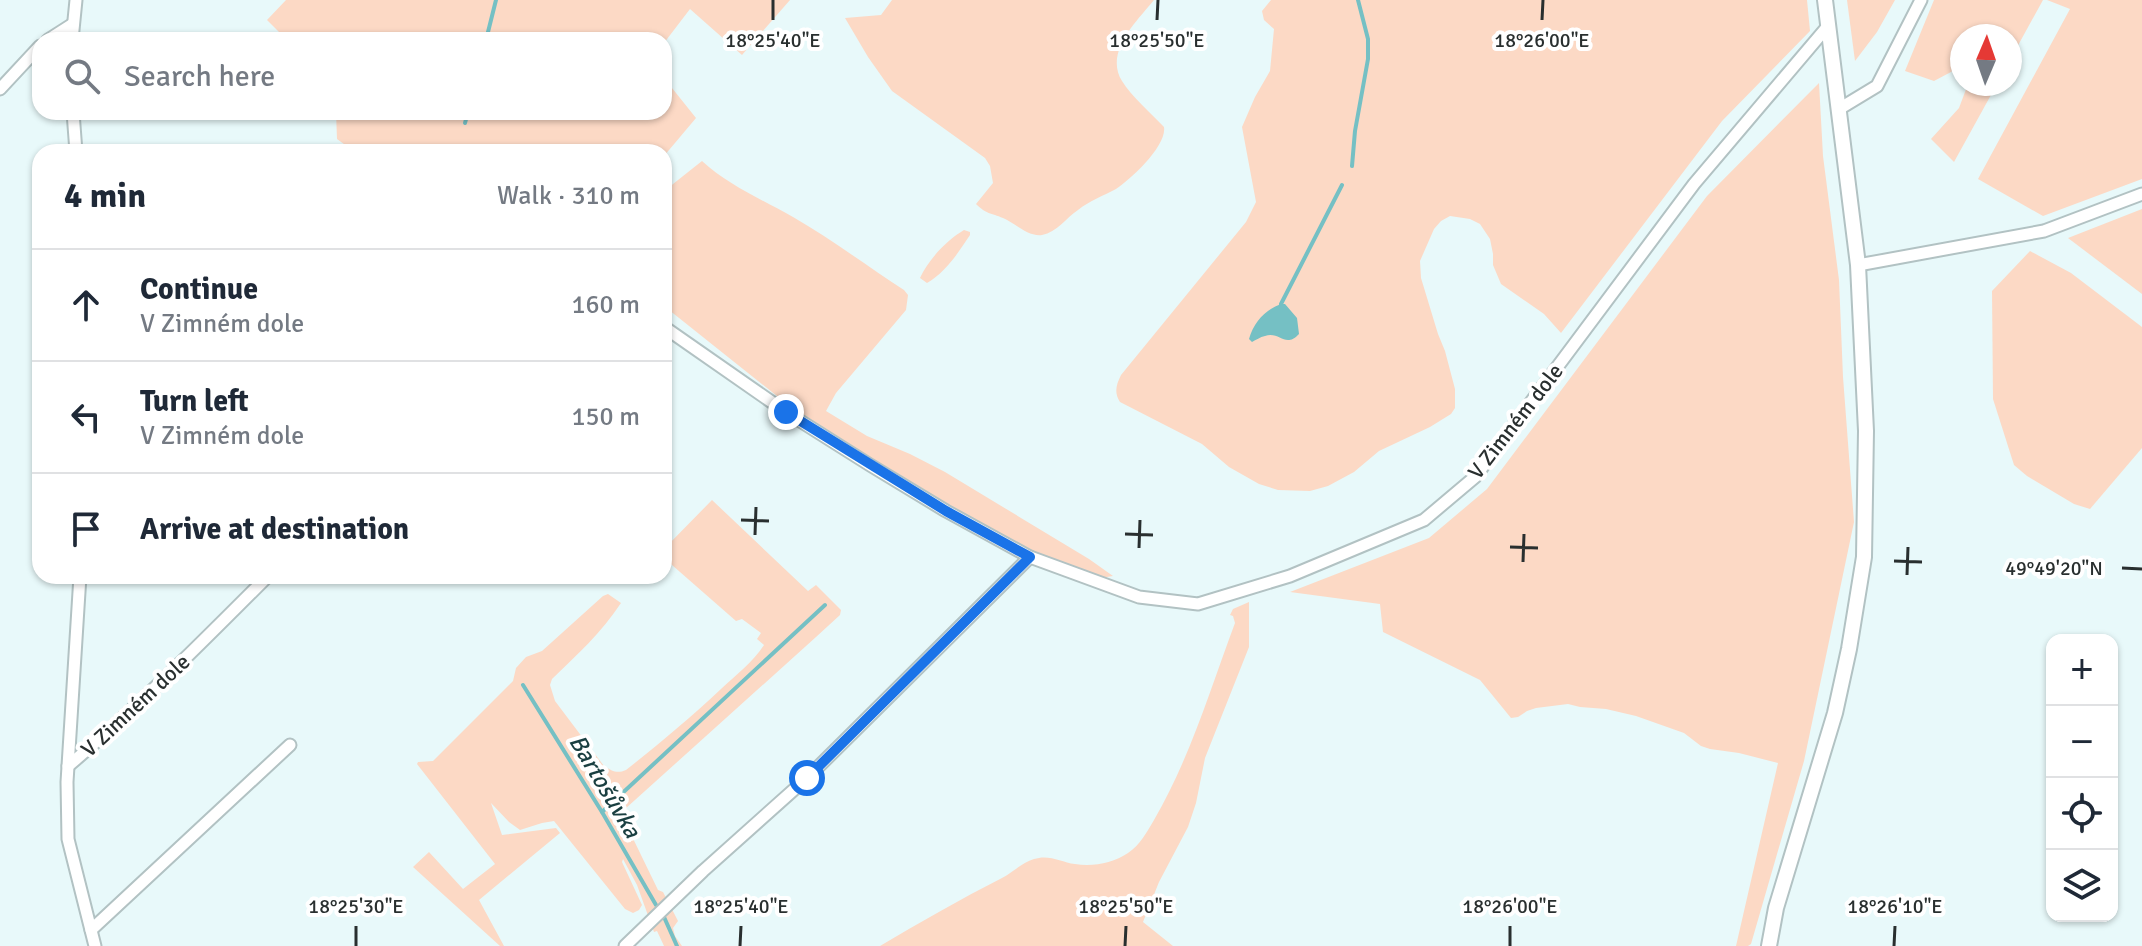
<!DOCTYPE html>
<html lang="en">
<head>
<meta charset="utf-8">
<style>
  body { margin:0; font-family:Signika,sans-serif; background:#f6f6f7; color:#1f2937 }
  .controls { position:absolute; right:24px; bottom:24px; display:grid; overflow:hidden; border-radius:16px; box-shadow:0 2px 6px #0004 }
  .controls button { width:72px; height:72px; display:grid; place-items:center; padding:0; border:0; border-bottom:2px solid #e0e1e3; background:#fff; color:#1f2937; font:40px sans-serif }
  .compass { position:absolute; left:1950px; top:24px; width:72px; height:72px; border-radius:50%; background:#fff; box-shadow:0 2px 6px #0004; rotate:2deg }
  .stop { position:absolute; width:24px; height:24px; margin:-18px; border:6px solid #1a73e8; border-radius:50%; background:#fff }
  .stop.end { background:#1a73e8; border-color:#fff; box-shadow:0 2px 8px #0008 }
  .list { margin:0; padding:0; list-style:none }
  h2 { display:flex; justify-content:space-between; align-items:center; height:104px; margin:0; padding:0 32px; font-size:34px }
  h2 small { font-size:26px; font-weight:400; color:#747a83 }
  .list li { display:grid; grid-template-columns:52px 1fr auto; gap:24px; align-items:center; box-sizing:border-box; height:112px; padding:0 32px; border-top:2px solid #e0e1e3 }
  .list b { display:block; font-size:30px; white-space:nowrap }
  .list p { margin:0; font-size:26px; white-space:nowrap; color:#747a83 }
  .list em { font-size:26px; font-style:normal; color:#747a83 }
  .icon { flex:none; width:44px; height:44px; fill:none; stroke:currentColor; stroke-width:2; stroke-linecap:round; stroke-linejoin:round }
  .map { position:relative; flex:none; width:2142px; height:946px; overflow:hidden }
  .search { position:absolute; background:#fff; box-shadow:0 2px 6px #0004; left:32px; top:32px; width:640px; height:88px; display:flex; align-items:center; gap:20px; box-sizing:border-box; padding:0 28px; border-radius:24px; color:#747a83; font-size:30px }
  .panel { position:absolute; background:#fff; box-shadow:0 2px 6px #0004; left:32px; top:144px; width:640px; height:440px; border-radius:24px }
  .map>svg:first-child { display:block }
  .green { fill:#fcd9c5 }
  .water { fill:#75c0c4 }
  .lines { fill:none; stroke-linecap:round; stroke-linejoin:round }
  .stream { stroke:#75c0c4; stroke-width:4 }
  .minor-casing { stroke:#b2c2c3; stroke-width:15 }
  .tertiary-casing { stroke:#b2c2c3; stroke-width:18 }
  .minor { stroke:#fff; stroke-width:11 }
  .tertiary { stroke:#fff; stroke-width:14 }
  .route { stroke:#1a73e8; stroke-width:10 }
  .ticks { fill:none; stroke:#292f2f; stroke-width:3 }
  .labels { text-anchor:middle; stroke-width:8; stroke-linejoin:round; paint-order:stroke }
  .street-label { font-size:22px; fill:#292f2f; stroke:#fff }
  .water-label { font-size:24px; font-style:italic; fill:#1a3f41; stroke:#fff }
  .ticks-label { font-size:20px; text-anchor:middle; fill:#292f2f; stroke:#fff; stroke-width:8; stroke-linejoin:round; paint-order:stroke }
</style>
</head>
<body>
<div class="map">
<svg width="2142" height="946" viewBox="0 0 2142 946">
  <rect width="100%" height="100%" fill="#e8f9fa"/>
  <!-- green -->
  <g class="green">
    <polygon points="286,0 790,0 742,55 690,9 664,43 664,40 287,40 267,20"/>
    <path d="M892 0H1154C1137 21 1104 52 1122 81 1131 96 1152 114 1164 127 1167 146 1131 179 1116 189 1103 196 1089 201 1078 210 1066 218 1057 232 1042 235 1028 237 1015 223 1003 218 991 213 986 214 976 204L993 183 990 166 985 158 892 91 868 57 845 18 881 15Z"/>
    <path d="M1271 0H1807L1810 31 1722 121 1561 333 1544 314 1501 284 1493 265V254L1490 239 1480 224 1470 219 1450 216 1441 221 1434 229 1420 261 1421 278 1438 334 1445 351 1455 389V408L1451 414 1430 427 1379 451 1354 472 1328 486 1310 491 1278 490 1259 484 1229 467 1202 444 1120 402C1114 393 1116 385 1121 375L1246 222 1256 202 1242 127 1255 97 1270 71 1274 29 1264 20 1262 11Z"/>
    <polygon points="1847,0 1895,0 1877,32 1855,61"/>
    <polygon points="1934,0 2043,0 2010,60 2010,36 1962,36 1962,60 1951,72 1934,81 1905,71"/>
    <polygon points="2047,0 2142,0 2142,179 2043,216 1978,179 2070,9"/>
    <polygon points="664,78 696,118 664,156 664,152 355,152 337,139 336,112 664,112"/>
    <polygon points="1819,83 1823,156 1839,280 1843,377 1854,522 1804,761 1751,944 1748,946 1736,946 1778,763 1739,753 1710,749 1701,746 1684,733 1636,716 1606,709 1580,707 1568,704 1536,708 1527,711 1518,717 1511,718 1480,680 1383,632 1380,604 1290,592 1429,538 1487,489 1707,196"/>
    <polygon points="1968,84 1997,84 1954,162 1931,139 1959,108"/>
    <path d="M702 161C728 185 763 200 793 217 831 239 867 266 904 290L908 295 906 310 836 393 826 411 867 436 910 454 945 472 1089 559 1113 576 1100 578 1022 547 907 481 792 408 664 306V193L673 184Z"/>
    <polygon points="2142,209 2142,294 2068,238"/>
    <path d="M964 230 970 232V235C958 253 946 272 927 283L920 278C928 260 947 240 964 230Z"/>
    <polygon points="2030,251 2071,273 2142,327 2142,448 2090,509 2074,504 2027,476 2014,465 1993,399 1992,291"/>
    <path d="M712 500 808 591 816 585 841 610 840 615 816 637 625 809 624 820 658 890 663 892 677 919 678 921 673 928 675 936 682 946H664L657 931 654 932 637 885 623 859 622 862 642 905 639 910 633 913 625 909 554 821 542 823 520 830 509 822 491 803 502 835 556 828 560 833 479 900 504 946H500L413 867 429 852 463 889 495 864 417 764 418 762 433 761 513 681 516 668 526 657 542 651 603 596 608 594 621 603C602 632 577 655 552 679L550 685 555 701 604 766C612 771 617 774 626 770 659 744 690 718 721 689 735 676 753 662 764 645L757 639 761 633 742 619 736 621 664 558V549Z"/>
    <path d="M1249 602V647L1205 758 1196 803 1188 827 1159 882 1143 922 1173 946H880C920 922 961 899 1002 878 1013 872 1023 862 1034 859 1049 854 1061 862 1075 864 1093 867 1113 863 1128 853 1140 845 1147 832 1154 820 1190 758 1210 690 1235 623L1233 616 1230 615 1233 609Z"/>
  </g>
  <!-- water -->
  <path class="water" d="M1281 304H1285L1297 318 1299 334C1285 349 1280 331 1265 336 1260 337 1256 340 1252 342L1249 339C1254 322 1265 310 1281 304Z"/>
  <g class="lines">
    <!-- stream -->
    <g class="stream">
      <polyline points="486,40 496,0"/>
      <polyline points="465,123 468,112"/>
      <polyline points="1352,166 1355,131 1368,59 1368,39 1358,0"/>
      <polyline points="1281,304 1342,185"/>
      <polyline points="523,685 602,812 656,905"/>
      <polyline points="602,812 825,605"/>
      <polyline points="664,917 677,946"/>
    </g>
    <!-- minor casing -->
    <g class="minor-casing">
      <g id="minor">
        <polyline points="48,40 73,24"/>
        <polyline points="72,40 76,0"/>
        <polyline points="0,89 40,46"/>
        <polyline points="1839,109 1877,86 1921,0"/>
        <polyline points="73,112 76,152"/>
        <polyline points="1858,265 2044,231 2142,194"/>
        <polyline points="664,327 786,412 870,465 946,511 1030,557 1139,597 1198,604 1290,576 1424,520 1475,477 1694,184 1828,26"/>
        <polyline points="80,576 67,782 68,839 95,946"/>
        <path d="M68 766C138 707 203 641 268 576"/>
        <polyline points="91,930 290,745"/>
        <polyline points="625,946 703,871 807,778 1030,557"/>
      </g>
    </g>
    <!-- tertiary casing -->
    <g class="tertiary-casing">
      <polyline id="tertiary" points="1769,946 1776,908 1835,713 1849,649 1864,557 1866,431 1858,265 1825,0"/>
    </g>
    <!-- minor -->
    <use href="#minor" class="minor"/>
    <!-- tertiary -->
    <use href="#tertiary" class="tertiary"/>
  </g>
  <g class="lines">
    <!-- route -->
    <polyline class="route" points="786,412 946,511 1030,557 807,778"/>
  </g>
  <!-- ticks -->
  <path class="ticks" d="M773 20V0M1157 20 1158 0M1542 20 1543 0M741 520 769 521M1125 534 1153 535M755 535 756 507M1510 547 1538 548M1139 548 1140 520M1894 561 1922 562M1523 562 1524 534M2122 568 2142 569M1907 575 1908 547M356 946V926M740 946 741 926M1125 946 1126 926M1510 946V926M1894 946 1895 926"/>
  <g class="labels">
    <!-- street labels -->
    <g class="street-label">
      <text transform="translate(1515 421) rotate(-52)" y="8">V Zimném dole</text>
      <text transform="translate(135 705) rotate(-43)" y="8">V Zimném dole</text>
    </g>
    <!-- water labels -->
    <g class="water-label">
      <text transform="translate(605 786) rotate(59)" y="8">Bartošůvka</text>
    </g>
  </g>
  <g class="ticks-label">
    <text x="773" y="47">18°25'40"E</text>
    <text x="1157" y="47">18°25'50"E</text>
    <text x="1542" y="47">18°26'00"E</text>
    <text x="2054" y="575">49°49'20"N</text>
    <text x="356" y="913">18°25'30"E</text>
    <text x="741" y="913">18°25'40"E</text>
    <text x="1126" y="913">18°25'50"E</text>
    <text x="1510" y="913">18°26'00"E</text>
    <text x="1895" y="913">18°26'10"E</text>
  </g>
</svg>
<div class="controls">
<button>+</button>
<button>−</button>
<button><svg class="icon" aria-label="locate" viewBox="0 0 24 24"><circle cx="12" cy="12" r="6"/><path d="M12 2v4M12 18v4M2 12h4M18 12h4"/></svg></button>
<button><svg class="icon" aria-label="layers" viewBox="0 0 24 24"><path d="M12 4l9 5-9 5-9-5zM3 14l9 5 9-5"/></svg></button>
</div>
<svg class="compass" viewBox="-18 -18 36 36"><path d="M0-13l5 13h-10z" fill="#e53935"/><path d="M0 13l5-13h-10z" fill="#747a83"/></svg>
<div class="stop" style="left:807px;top:778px"></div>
<div class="stop end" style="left:786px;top:412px"></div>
<div class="search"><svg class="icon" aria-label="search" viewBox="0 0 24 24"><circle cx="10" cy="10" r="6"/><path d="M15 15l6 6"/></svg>Search here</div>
<section class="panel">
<h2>4 min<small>Walk · 310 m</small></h2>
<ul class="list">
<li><svg class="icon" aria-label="ahead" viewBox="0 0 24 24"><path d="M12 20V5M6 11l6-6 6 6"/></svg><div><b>Continue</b><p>V Zimném dole</p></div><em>160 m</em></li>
<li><svg class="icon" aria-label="left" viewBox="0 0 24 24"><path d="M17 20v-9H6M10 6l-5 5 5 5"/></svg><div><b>Turn left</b><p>V Zimném dole</p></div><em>150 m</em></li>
<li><svg class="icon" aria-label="arrive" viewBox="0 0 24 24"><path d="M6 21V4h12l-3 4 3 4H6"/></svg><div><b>Arrive at destination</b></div></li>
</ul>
</section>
</div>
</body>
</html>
